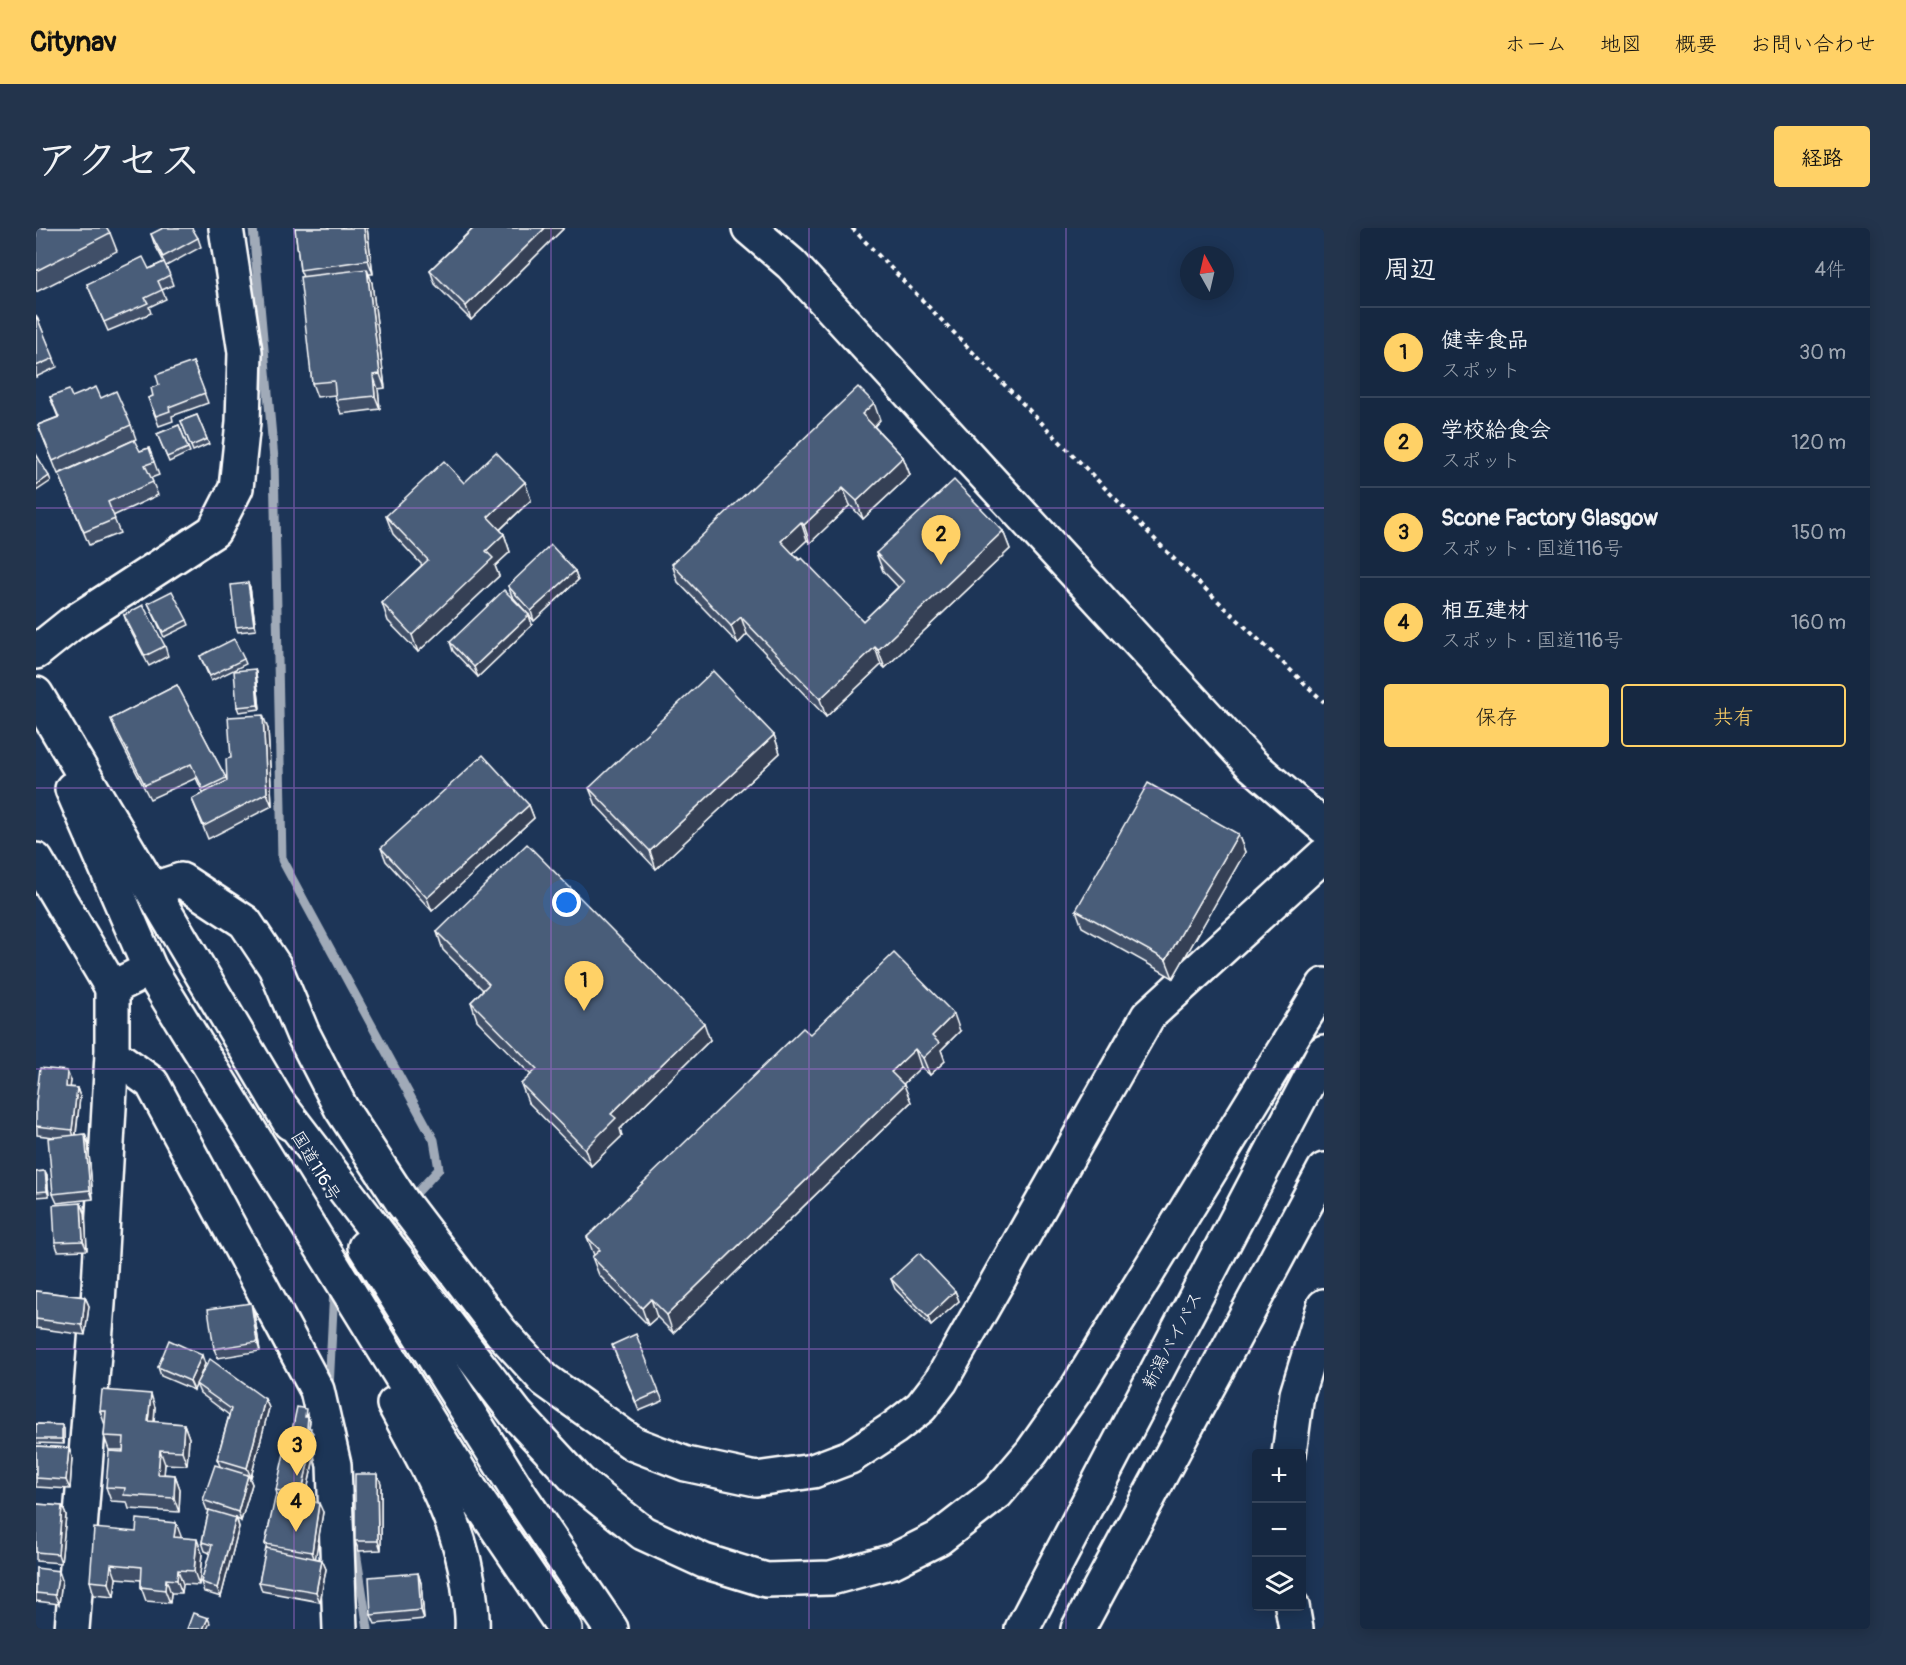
<!DOCTYPE html>
<html lang="ja">
<head>
<meta charset="utf-8">
<style>
  body { margin:0; font-family:Pangolin,"Klee One",sans-serif; background:#23344c; color:#f1f3f6 }
  .controls { position:absolute; right:18px; bottom:18px; display:grid; overflow:hidden; border-radius:6px; box-shadow:0 3px 15px #0003 }
  .controls button { width:54px; height:54px; display:grid; place-items:center; padding:0; border:0; border-bottom:2px solid #35445a; background:#162841; color:#f1f3f6; font:30px sans-serif }
  .compass { position:absolute; left:1144px; top:18px; width:54px; height:54px; border-radius:50%; background:#162841; box-shadow:0 3px 15px #0003; rotate:352deg }
  .you { position:absolute; left:531px; top:675px; width:21px; height:21px; margin:-15px; border:4px solid #fff; border-radius:50%; background:#1a73e8; box-shadow:0 0 0 9px #1a73e833 }
  .badge { display:grid; place-items:center; width:39px; height:39px; border-radius:50%; background:#ffd166; color:#111; font-size:20px; font-weight:700 }
  .pin { position:absolute; translate:-50% -50px; filter:drop-shadow(0 2px 3px #0008) }
  .pin::after { content:''; position:absolute; top:32px; width:21px; height:18px; background:inherit; clip-path:polygon(0 0,100% 0,50% 100%) }
  .list { margin:0; padding:0; list-style:none }
  h2 { display:flex; justify-content:space-between; align-items:center; height:78px; margin:0; padding:0 24px; font-size:26px }
  h2 small { font-size:20px; font-weight:400; color:#9ea6b1 }
  .list li { display:grid; grid-template-columns:39px 1fr auto; gap:18px; align-items:center; box-sizing:border-box; height:90px; padding:0 24px; border-top:2px solid #35445a }
  .list b { display:block; font-size:22px; white-space:nowrap }
  .list p { margin:0; font-size:20px; white-space:nowrap; color:#9ea6b1 }
  .list em { font-size:20px; font-style:normal; color:#9ea6b1 }
  .actions { display:flex; gap:12px; padding:18px 24px }
  .actions a { flex:1; padding:14px 0; border:2px solid #ffd166; border-radius:6px; text-align:center; font-size:21px; color:#ffd166 }
  .actions .main { background:#ffd166; color:#111 }
  .icon { flex:none; width:33px; height:33px; fill:none; stroke:currentColor; stroke-width:2; stroke-linecap:round; stroke-linejoin:round }
  .map { position:relative; flex:none; width:1288px; height:1401px; overflow:hidden; border-radius:6px }
  header { display:flex; align-items:center; gap:36px; box-sizing:border-box; height:84px; padding:0 30px; background:#ffd166; color:#111 }
  header strong { font-size:28px }
  nav { display:flex; gap:33px; margin-inline-start:auto; font-size:21px }
  .intro { display:flex; align-items:center; justify-content:space-between; box-sizing:border-box; height:144px; padding:0 36px }
  h1 { margin:0; font-size:42px }
  .button { padding:15px 27px; border-radius:6px; background:#ffd166; color:#111; font-size:21px; font-weight:700 }
  main { display:flex; gap:36px; padding:0 36px }
  aside { flex:1; background:#162841; border-radius:6px; box-shadow:0 3px 15px #0003 }
  .map>svg:first-child { display:block }
  .lines { fill:none; stroke-linecap:round; stroke-linejoin:round }
  .stream { stroke:#a0aab8; stroke-width:9 }
  .minor-casing { stroke:#fff; stroke-width:38 }
  .highway-casing { stroke:#fff; stroke-width:38 }
  .path { stroke:#fff; stroke-width:4; stroke-dasharray:4.5 4.5; stroke-linecap:butt }
  .minor { stroke:#1d3557; stroke-width:33 }
  .highway { stroke:#1d3557; stroke-width:33 }
  .wall { fill:#405068; stroke:#fff; stroke-width:1.5 }
  .shaded-wall { fill:#344155; stroke:#fff; stroke-width:1.5 }
  .building { fill:#4a5d79; stroke:#fff; stroke-width:1.5 }
  .grid { fill:none; stroke:#a36bd2; stroke-width:1.5; stroke-opacity:0.55 }
  .labels { text-anchor:middle; stroke-width:5; stroke-linejoin:round; paint-order:stroke }
  .street-label { font-size:18px; fill:#fff; stroke:#1d3557 }
</style>
</head>
<body>
<header>
<strong>Citynav</strong>
<nav><a>ホーム</a><a>地図</a><a>概要</a><a>お問い合わせ</a></nav>
</header>
<div class="intro"><h1>アクセス</h1><a class="button">経路</a></div>
<main>
<div class="map">
<svg width="1288" height="1401" viewBox="0 0 1288 1401">
  <rect width="100%" height="100%" fill="#1d3557"/>
  <filter id="ink" filterUnits="userSpaceOnUse"><feTurbulence type="fractalNoise" baseFrequency=".0167" numOctaves="2"/><feDisplacementMap in="SourceGraphic" scale="12" xChannelSelector="R" yChannelSelector="G"/><feConvolveMatrix kernelMatrix="1 2 1 2 8 2 1 2 1" color-interpolation-filters="sRGB"/></filter>
  <g filter="url(#ink)">
    <g class="lines">
      <!-- stream -->
      <g class="stream">
        <polyline points="217,0 238,231 246,632 398,912 403,941 346,1002"/>
        <polyline points="293,1161 298,1060"/>
        <polyline points="314,1285 332,1401"/>
      </g>
      <!-- minor casing -->
      <g class="minor-casing">
        <g id="minor">
          <polyline points="713,0 755,36 1216,537 1288,599"/>
          <polyline points="0,424 35,396 178,303 200,260 207,194 209,124 190,0"/>
          <polyline points="0,632 76,760"/>
          <polyline points="117,661 145,652 209,694 239,739 267,806 305,880 367,975 465,1104 509,1152 598,1216 650,1236 720,1251 777,1243 814,1229 858,1200 885,1179 905,1153 1112,788 1288,627"/>
          <polyline points="76,826 116,855 281,1162 298,1237 304,1401"/>
          <polyline points="36,1401 62,1076 76,826 76,760 114,741"/>
        </g>
      </g>
      <!-- highway casing -->
      <g class="highway-casing">
        <g id="highway">
          <polyline points="0,466 254,895"/>
          <polyline points="36,561 114,741 435,1262 529,1401"/>
          <polyline points="243,876 481,1187 543,1254 607,1305 668,1333 730,1352 795,1350 857,1333 903,1310 961,1265 996,1224 1041,1160 1288,757"/>
          <polyline points="329,1019 486,1270 575,1401"/>
          <path d="M358 1176C391 1237 427 1298 434 1369 435 1379 437 1390 436 1401"/>
          <polyline points="1253,1226 1261,1166 1288,1078"/>
          <polyline points="1256,1378 1260,1401"/>
          <polyline points="986,1401 1288,824"/>
          <polyline points="1042,1401 1288,942"/>
        </g>
      </g>
      <!-- path -->
      <polyline class="path" points="816,0 1140,333 1288,474"/>
      <!-- minor -->
      <use href="#minor" class="minor"/>
      <!-- highway -->
      <use href="#highway" class="highway"/>
    </g>
    <!-- wall -->
    <g class="wall">
      <polygon points="0,0 74,5 81,23 0,64"/>
      <polygon points="259,0 331,0 337,46 333,46 336,55 349,160 342,161 344,181 305,186 300,172 299,167 281,169 276,155 267,49 264,42"/>
      <polygon points="437,0 528,0 435,92 399,56 394,42"/>
      <polygon points="115,6 162,10 165,19 130,38 137,57 126,62 130,71 113,79 115,85 72,103 51,56 113,41 128,34 118,15"/>
      <polygon points="0,87 21,139 0,149"/>
      <polygon points="157,134 172,175 136,188 137,193 123,198 112,170 117,168 123,157"/>
      <polygon points="14,169 65,170 95,197 100,211 22,246 2,197 22,189"/>
      <polygon points="161,187 173,216 157,223 145,193"/>
      <polygon points="844,192 838,198 867,229 874,247 827,291 814,277 774,315 771,312 757,325 827,393 862,359 847,343 840,325 967,303 974,321 849,440 845,437 790,489 711,406 702,416 642,354 636,336"/>
      <polygon points="143,197 154,224 133,234 121,206"/>
      <polygon points="113,220 123,247 115,250 122,267 77,288 84,305 53,317 23,246 104,223"/>
      <polygon points="489,254 495,272 464,302 468,306 474,324 459,338 463,348 382,424 352,393 346,375 386,337 357,306 350,288 428,255"/>
      <polygon points="539,343 542,352 498,393 476,368 472,358"/>
      <polygon points="212,355 214,359 220,402 202,404 200,399"/>
      <polygon points="112,375 151,392 153,397 128,409"/>
      <polygon points="88,387 129,418 132,428 113,438 91,396"/>
      <polygon points="493,387 496,397 442,449 417,423 414,414"/>
      <polygon points="164,428 208,431 210,436 175,453"/>
      <polygon points="220,445 224,481 203,484 201,479"/>
      <polygon points="141,457 191,552 195,530 232,501 236,578 172,611 156,571 167,565 160,550 114,571 80,505 75,491"/>
      <polygon points="738,507 744,525 620,641 560,577 553,560"/>
      <polygon points="493,577 498,590 396,683 350,633 345,620"/>
      <polygon points="1202,606 1209,624 1137,750 1046,699 1040,682"/>
      <polygon points="401,704 674,812 584,901 586,908 555,938 492,874 485,856 495,847 441,792 435,774 447,762 407,722"/>
      <polygon points="924,803 905,822 909,833 894,847 885,839 867,856 875,874 637,1105 621,1089 612,1097 563,1047 556,1029 558,1027 551,1009 774,806"/>
      <polygon points="35,853 34,859 41,860 44,869 40,907 49,906 52,915 57,971 21,975 17,966 17,909 1,907 0,874"/>
      <polygon points="9,943 11,947 13,968 0,969 0,944"/>
      <polygon points="45,975 49,985 51,1022 22,1023 19,1014"/>
      <polygon points="855,1051 919,1063 923,1073 895,1098 859,1061"/>
      <polygon points="0,1063 49,1069 53,1078 49,1107 0,1100"/>
      <polygon points="215,1075 218,1084 224,1123 182,1130 178,1121"/>
      <polygon points="576,1117 623,1164 627,1173 603,1183"/>
      <polygon points="169,1136 161,1154 229,1171 233,1180 215,1249 213,1248 216,1256 205,1293 201,1291 203,1299 185,1369 168,1364 165,1354 174,1325 169,1323 166,1314 173,1282 171,1282 167,1272 184,1238 181,1231 193,1187 164,1165 160,1156 158,1162 125,1148 122,1139"/>
      <polygon points="119,1179 118,1194 148,1196 153,1210 151,1237 129,1236 128,1246 139,1247 144,1261 143,1284 93,1281 91,1274 75,1273 70,1259 87,1222 73,1222 68,1208 69,1197 64,1183"/>
      <polygon points="271,1186 271,1189 274,1193 273,1200 277,1205 276,1208 279,1213 278,1222 279,1225 269,1272 287,1284 279,1330 286,1332 290,1341 284,1374 226,1363 223,1354 231,1320 229,1316 241,1266 240,1262 254,1212"/>
      <polygon points="0,1196 26,1197 28,1201 28,1216 0,1215"/>
      <polygon points="0,1217 0,1218 33,1220 36,1229 34,1261 0,1259"/>
      <polygon points="345,1255 345,1322 323,1323 319,1313"/>
      <polygon points="0,1276 26,1278 30,1287 25,1335 0,1333"/>
      <polygon points="140,1295 144,1310 166,1325 163,1357 147,1356 146,1365 135,1365 134,1375 110,1373 105,1359 105,1352 80,1350 78,1369 58,1367 54,1353 100,1304"/>
      <polygon points="0,1340 26,1352 23,1376 0,1373"/>
      <polygon points="382,1345 385,1355 388,1391 339,1396 335,1387"/>
    </g>
    <!-- shaded-wall -->
    <g class="shaded-wall">
      <polygon points="328,0 331,0 337,46 332,32"/>
      <polygon points="509,0 528,0 435,92 430,78"/>
      <polygon points="331,41 336,55 349,160 344,146"/>
      <polygon points="337,147 342,161 344,181 339,168"/>
      <polygon points="838,175 844,192 833,204 826,186"/>
      <polygon points="867,229 874,247 827,291 821,273"/>
      <polygon points="13,248 15,253 0,263 0,257"/>
      <polygon points="489,254 495,272 458,307 452,289"/>
      <polygon points="807,260 814,277 774,315 768,297"/>
      <polygon points="765,294 771,312 752,330 745,313"/>
      <polygon points="967,303 974,321 849,440 842,422"/>
      <polygon points="468,306 474,324 459,338 463,348 382,424 376,407 450,323"/>
      <polygon points="539,343 542,352 498,393 495,383"/>
      <polygon points="212,355 214,359 220,402 218,397"/>
      <polygon points="493,387 496,397 442,449 438,439"/>
      <polygon points="705,389 711,406 702,416 695,398"/>
      <polygon points="839,419 845,437 790,489 784,471"/>
      <polygon points="219,441 220,445 224,481 222,477"/>
      <polygon points="227,487 232,501 236,578 231,565"/>
      <polygon points="738,507 744,525 620,641 614,623"/>
      <polygon points="493,577 498,590 396,683 391,670"/>
      <polygon points="1202,606 1209,624 1137,750 1130,732"/>
      <polygon points="918,786 924,803 905,822 909,833 894,847 887,830 896,808"/>
      <polygon points="668,795 674,812 584,901 586,908 555,938 549,921 575,886"/>
      <polygon points="879,821 885,839 862,861 855,844"/>
      <polygon points="31,843 35,853 33,868 30,859"/>
      <polygon points="868,857 875,874 637,1105 631,1087"/>
      <polygon points="41,860 44,869 39,912 36,902"/>
      <polygon points="49,906 52,915 57,971 54,962"/>
      <polygon points="9,943 11,947 13,968 11,963"/>
      <polygon points="45,975 49,985 51,1022 47,1013"/>
      <polygon points="919,1063 923,1073 895,1098 892,1089"/>
      <polygon points="49,1069 53,1078 49,1107 46,1097"/>
      <polygon points="615,1071 621,1089 612,1097 606,1080"/>
      <polygon points="215,1075 218,1084 224,1123 221,1114"/>
      <polygon points="166,1127 169,1136 158,1162 154,1153"/>
      <polygon points="115,1166 119,1179 117,1207 112,1193"/>
      <polygon points="229,1171 233,1180 215,1249 211,1240"/>
      <polygon points="272,1189 274,1193 272,1204 271,1200"/>
      <polygon points="148,1196 153,1210 151,1237 146,1223"/>
      <polygon points="26,1197 28,1201 28,1216 26,1211"/>
      <polygon points="277,1208 279,1213 278,1222 276,1217"/>
      <polygon points="276,1216 279,1225 268,1277 265,1268"/>
      <polygon points="33,1220 36,1229 34,1261 30,1252"/>
      <polygon points="124,1222 129,1236 127,1259 122,1246"/>
      <polygon points="341,1246 345,1255 345,1322 342,1313"/>
      <polygon points="139,1247 144,1261 143,1284 138,1270"/>
      <polygon points="212,1247 216,1256 205,1293 202,1284"/>
      <polygon points="283,1275 287,1284 279,1333 276,1324"/>
      <polygon points="26,1278 30,1287 25,1335 22,1326"/>
      <polygon points="200,1290 203,1299 185,1369 181,1360"/>
      <polygon points="140,1295 145,1308 143,1323 138,1309"/>
      <polygon points="161,1311 166,1325 163,1357 158,1343"/>
      <polygon points="286,1332 290,1341 284,1374 280,1364"/>
      <polygon points="75,1336 80,1350 78,1369 73,1355"/>
      <polygon points="142,1342 147,1356 146,1365 141,1352"/>
      <polygon points="23,1343 26,1352 23,1376 19,1367"/>
      <polygon points="382,1345 385,1355 388,1391 385,1382"/>
      <polygon points="130,1351 135,1365 134,1375 129,1362"/>
      <polygon points="172,1390 174,1395 171,1401 167,1401"/>
    </g>
    <!-- building -->
    <g class="building">
      <polygon points="0,0 71,0 74,5 0,43"/>
      <polygon points="127,0 156,0 162,10 127,29 115,6"/>
      <polygon points="259,0 328,0 332,32 264,42"/>
      <polygon points="438,0 509,0 430,78 394,42"/>
      <polygon points="107,29 113,41 128,34 134,47 122,53 126,62 109,70 112,75 68,94 51,56"/>
      <polygon points="331,41 344,146 337,147 339,168 300,172 298,153 276,155 264,49"/>
      <polygon points="0,87 18,130 0,138"/>
      <polygon points="157,134 169,165 133,179 134,183 120,188 112,170 117,168 115,160 123,157 120,147"/>
      <polygon points="60,159 65,170 80,163 95,197 17,233 2,197 23,189 14,169 33,162 36,169"/>
      <polygon points="822,159 838,175 826,186 867,229 821,273 807,260 768,297 765,294 745,313 763,332 766,330 827,393 868,354 840,325 918,252 967,303 842,422 839,419 784,471 705,389 695,398 636,336"/>
      <polygon points="161,187 171,211 155,218 145,193"/>
      <polygon points="143,197 152,220 131,229 121,206"/>
      <polygon points="98,212 104,223 113,220 118,234 109,237 117,254 72,274 79,291 48,304 23,246"/>
      <polygon points="460,224 489,254 452,289 468,306 450,323 457,330 376,407 346,375 392,332 350,288 408,233 428,255"/>
      <polygon points="0,226 13,248 0,257"/>
      <polygon points="515,317 539,343 495,383 472,358"/>
      <polygon points="212,355 218,397 200,399 195,357"/>
      <polygon points="468,362 493,387 438,439 414,414"/>
      <polygon points="136,363 151,392 127,404 112,375"/>
      <polygon points="107,377 129,418 109,428 88,387"/>
      <polygon points="198,411 208,431 174,448 164,428"/>
      <polygon points="219,441 222,477 201,479 198,443"/>
      <polygon points="677,443 738,507 614,623 553,560"/>
      <polygon points="141,457 190,550 167,561 155,536 109,557 75,491"/>
      <polygon points="227,487 231,565 168,598 156,571 191,553 190,531 195,530 192,489"/>
      <polygon points="447,527 493,577 391,670 345,620"/>
      <polygon points="1112,555 1202,606 1130,732 1040,682"/>
      <polygon points="491,616 668,795 575,886 580,890 549,921 485,856 501,841 435,774 453,756 401,704"/>
      <polygon points="858,725 918,786 896,808 903,815 887,830 879,821 855,844 868,857 631,1087 615,1071 606,1080 556,1029 564,1022 551,1009 767,800 774,806"/>
      <polygon points="4,840 31,843 30,859 41,860 36,902 0,898 0,874"/>
      <polygon points="49,906 54,962 17,966 12,910"/>
      <polygon points="9,943 11,963 0,964 0,944"/>
      <polygon points="45,975 47,1013 19,1014 17,977"/>
      <polygon points="883,1025 919,1063 892,1089 855,1051"/>
      <polygon points="0,1063 49,1069 46,1097 0,1091"/>
      <polygon points="215,1075 221,1114 178,1121 172,1081"/>
      <polygon points="600,1106 623,1164 600,1174 576,1117"/>
      <polygon points="133,1112 166,1127 154,1153 122,1139"/>
      <polygon points="174,1131 229,1171 211,1240 181,1231 195,1181 160,1156"/>
      <polygon points="66,1162 115,1166 112,1193 148,1196 146,1223 124,1222 122,1246 139,1247 138,1270 88,1267 89,1260 70,1259 73,1223 87,1224 88,1209 68,1208 70,1183 64,1183"/>
      <polygon points="261,1179 270,1181 269,1189 272,1189 271,1200 275,1200 273,1208 277,1208 276,1217 276,1216 254,1212"/>
      <polygon points="0,1196 26,1197 26,1211 0,1211"/>
      <polygon points="251,1212 276,1216 265,1268 240,1262"/>
      <polygon points="0,1218 33,1220 30,1252 0,1250"/>
      <polygon points="179,1237 212,1247 202,1284 167,1272"/>
      <polygon points="319,1246 341,1246 342,1313 319,1313"/>
      <polygon points="240,1266 283,1275 276,1324 229,1316"/>
      <polygon points="0,1276 26,1278 22,1326 0,1324"/>
      <polygon points="173,1282 200,1290 181,1360 165,1354 176,1317 166,1314"/>
      <polygon points="101,1291 140,1295 138,1309 161,1311 158,1343 142,1342 141,1352 130,1351 129,1362 105,1359 106,1339 75,1336 73,1355 54,1353 58,1300 100,1304"/>
      <polygon points="230,1320 286,1332 280,1364 223,1354"/>
      <polygon points="0,1340 23,1343 19,1367 0,1365"/>
      <polygon points="382,1345 385,1382 335,1387 333,1349"/>
      <polygon points="157,1385 172,1390 167,1401 151,1401"/>
    </g>
  </g>
  <!-- grid -->
  <path class="grid" d="M258 0V1401M515 0V1401M773 0V1401M1030 0V1401M0 280H1288M0 560H1288M0 841H1288M0 1121H1288"/>
  <g class="labels">
    <!-- street labels -->
    <g class="street-label">
      <text transform="translate(280 938) rotate(59)" y="6">国道116号</text>
      <text transform="translate(1136 1112) rotate(-62)" y="6">新潟バイパス</text>
    </g>
  </g>
</svg>
<div class="controls">
<button>+</button>
<button>−</button>
<button><svg class="icon" aria-label="layers" viewBox="0 0 24 24"><path d="M12 4l9 5-9 5-9-5zM3 14l9 5 9-5"/></svg></button>
</div>
<svg class="compass" viewBox="-18 -18 36 36"><path d="M0-13l5 13h-10z" fill="#e53935"/><path d="M0 13l5-13h-10z" fill="#9ea6b1"/></svg>
<div class="you"></div>
<div class="pin badge" style="left:548px;top:783px">1</div>
<div class="pin badge" style="left:905px;top:337px">2</div>
<div class="pin badge" style="left:261px;top:1248px">3</div>
<div class="pin badge" style="left:260px;top:1304px">4</div>
</div>
<aside>
<h2>周辺<small>4件</small></h2>
<ul class="list">
<li><span class="badge">1</span><div><b>健幸食品</b><p>スポット</p></div><em>30 m</em></li>
<li><span class="badge">2</span><div><b>学校給食会</b><p>スポット</p></div><em>120 m</em></li>
<li><span class="badge">3</span><div><b>Scone Factory Glasgow</b><p>スポット · 国道116号</p></div><em>150 m</em></li>
<li><span class="badge">4</span><div><b>相互建材</b><p>スポット · 国道116号</p></div><em>160 m</em></li>
</ul>
<div class="actions"><a class="main">保存</a><a>共有</a></div>
</aside>
</main>
</body>
</html>
